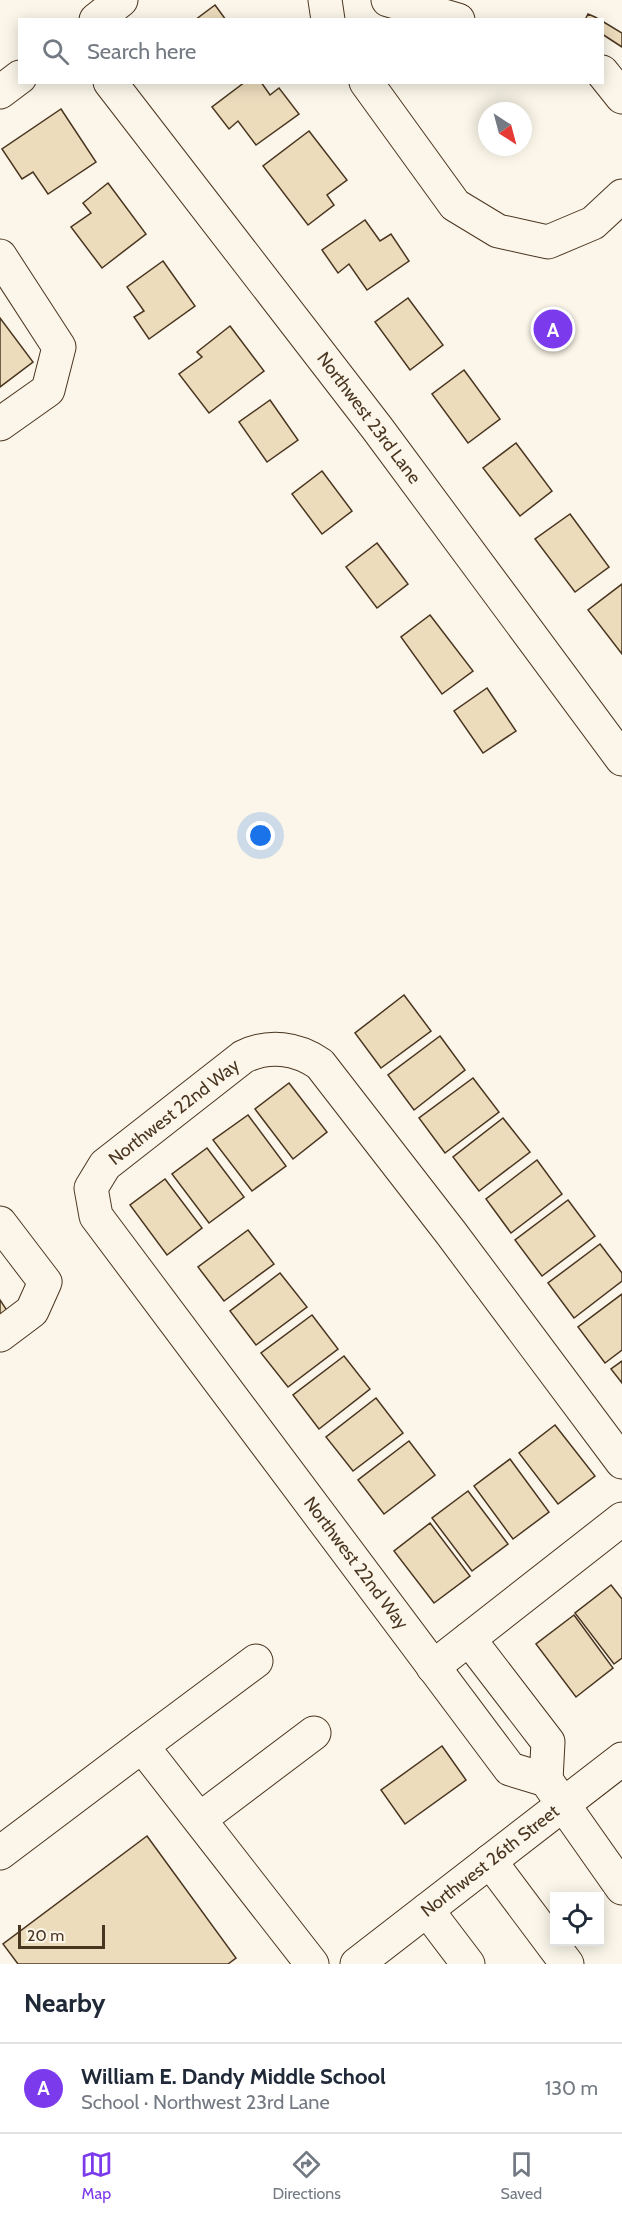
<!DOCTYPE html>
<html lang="en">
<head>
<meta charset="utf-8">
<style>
  body { margin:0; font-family:Cabin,sans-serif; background:#f2f2f3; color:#1f2937 }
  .controls { position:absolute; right:18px; bottom:18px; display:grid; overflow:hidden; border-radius:0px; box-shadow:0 3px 15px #0003 }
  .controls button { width:54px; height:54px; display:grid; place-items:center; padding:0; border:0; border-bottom:2px solid #e0e1e3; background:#fff; color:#1f2937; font:30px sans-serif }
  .compass { position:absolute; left:478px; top:102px; width:54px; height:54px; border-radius:50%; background:#fff; box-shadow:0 3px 15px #0003; rotate:144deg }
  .scale { position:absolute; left:18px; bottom:15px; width:87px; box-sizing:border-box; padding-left:6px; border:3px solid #4a3520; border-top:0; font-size:16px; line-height:21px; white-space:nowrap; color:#4a3520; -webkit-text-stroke:4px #fbf6e9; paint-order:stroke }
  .you { position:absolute; left:261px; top:836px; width:21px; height:21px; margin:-15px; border:4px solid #fff; border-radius:50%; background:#1a73e8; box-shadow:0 0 0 9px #1a73e833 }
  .badge { display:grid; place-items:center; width:39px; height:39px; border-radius:50%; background:#7c3aed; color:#fff; font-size:20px; font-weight:700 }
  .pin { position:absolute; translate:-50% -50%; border:3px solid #fff; box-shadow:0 2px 6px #0006 }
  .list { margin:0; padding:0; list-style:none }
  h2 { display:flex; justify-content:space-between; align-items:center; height:78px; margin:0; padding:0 24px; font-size:26px }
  h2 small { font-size:20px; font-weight:400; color:#747a83 }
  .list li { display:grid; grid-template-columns:39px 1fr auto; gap:18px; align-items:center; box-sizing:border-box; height:90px; padding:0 24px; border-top:2px solid #e0e1e3 }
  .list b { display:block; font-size:22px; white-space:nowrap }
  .list p { margin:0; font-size:20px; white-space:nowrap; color:#747a83 }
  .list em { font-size:20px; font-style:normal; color:#747a83 }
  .icon { flex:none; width:33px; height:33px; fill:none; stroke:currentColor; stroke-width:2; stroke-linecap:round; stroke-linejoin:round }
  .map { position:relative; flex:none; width:622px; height:1964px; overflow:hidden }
  .search { position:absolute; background:#fff; box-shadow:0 3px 15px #0003; left:18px; right:18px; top:18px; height:66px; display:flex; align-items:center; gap:15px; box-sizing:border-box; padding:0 21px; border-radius:0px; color:#747a83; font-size:22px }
  .sheet { height:168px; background:#fff }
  nav { display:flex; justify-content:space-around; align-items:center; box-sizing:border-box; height:84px; border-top:2px solid #e0e1e3; background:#fff; font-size:16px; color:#747a83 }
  nav a { display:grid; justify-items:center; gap:3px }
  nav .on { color:#7c3aed }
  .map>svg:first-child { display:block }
  .building { fill:#ecdcbc; stroke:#4a3520; stroke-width:1.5 }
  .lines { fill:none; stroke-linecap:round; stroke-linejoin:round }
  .minor-casing { stroke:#4a3520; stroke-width:35 }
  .minor { stroke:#fbf6e9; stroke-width:33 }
  .labels { text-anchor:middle; stroke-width:4.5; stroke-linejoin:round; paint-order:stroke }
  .street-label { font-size:18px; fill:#4a3520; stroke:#fbf6e9 }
</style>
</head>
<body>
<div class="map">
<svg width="622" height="1964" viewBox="0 0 622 1964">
  <rect width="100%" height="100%" fill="#fbf6e9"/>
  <!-- building -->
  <g class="building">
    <polygon points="215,5 226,20 195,20"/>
    <polygon points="588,14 595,17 600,20 585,20"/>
    <polygon points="602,21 622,33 622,47 602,34"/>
    <polygon points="245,82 261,82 270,95 279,88 299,114 256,145 238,121 229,129 212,107"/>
    <polygon points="61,109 96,162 48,194 33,172 22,179 2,149"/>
    <polygon points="309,131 347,180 327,195 334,205 308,225 263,166"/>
    <polygon points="108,183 146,234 102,268 71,227 91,213 83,203"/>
    <polygon points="365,220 380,241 391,234 409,261 367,290 349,264 338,273 322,250"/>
    <polygon points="163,261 195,306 149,339 134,317 144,311 127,287"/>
    <polygon points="408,298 443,345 410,370 375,322"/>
    <polygon points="0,318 33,362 0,387"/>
    <polygon points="230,326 264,371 209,413 179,374 202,357 197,352"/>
    <polygon points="464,370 500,419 468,443 432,394"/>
    <polygon points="270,400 298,440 267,462 239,422"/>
    <polygon points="516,443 552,491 520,516 483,468"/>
    <polygon points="322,471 352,511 322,534 292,494"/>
    <polygon points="570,514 609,567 575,592 535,539"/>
    <polygon points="377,543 408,584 377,608 346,567"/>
    <polygon points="622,584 622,654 588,610"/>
    <polygon points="430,615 473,671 442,694 401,637"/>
    <polygon points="487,688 516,731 483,753 454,711"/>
    <polygon points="404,995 431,1031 381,1068 355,1033"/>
    <polygon points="440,1036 465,1070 414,1110 388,1075"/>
    <polygon points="473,1078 499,1112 445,1153 419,1118"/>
    <polygon points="289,1083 327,1132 293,1159 255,1109"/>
    <polygon points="248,1115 286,1166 252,1191 213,1140"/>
    <polygon points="503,1118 530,1152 479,1191 453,1157"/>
    <polygon points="207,1148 244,1197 209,1223 172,1174"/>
    <polygon points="537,1160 562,1194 511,1233 486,1199"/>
    <polygon points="165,1179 202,1228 167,1255 130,1205"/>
    <polygon points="568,1200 595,1236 542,1276 515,1240"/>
    <polygon points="248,1230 274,1264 224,1301 198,1267"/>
    <polygon points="600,1244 622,1273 622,1281 574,1318 548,1283"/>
    <polygon points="280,1273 307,1307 256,1345 230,1311"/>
    <polygon points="622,1294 622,1350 605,1363 578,1327"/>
    <polygon points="0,1300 8,1312 0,1318"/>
    <polygon points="312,1315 338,1349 288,1387 261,1353"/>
    <polygon points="344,1356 370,1389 319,1429 293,1395"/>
    <polygon points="622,1361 622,1383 611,1369"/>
    <polygon points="376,1398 403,1433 353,1471 326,1437"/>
    <polygon points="555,1425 595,1476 558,1504 519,1453"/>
    <polygon points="409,1441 435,1475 384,1514 358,1480"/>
    <polygon points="510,1459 549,1512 513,1539 474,1486"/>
    <polygon points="468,1491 508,1544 472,1571 432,1518"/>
    <polygon points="430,1523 470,1576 434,1603 394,1551"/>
    <polygon points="611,1585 622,1599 622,1658 614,1664 575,1613"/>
    <polygon points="574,1615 613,1668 576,1697 536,1644"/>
    <polygon points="442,1746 466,1780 405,1824 381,1790"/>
    <polygon points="147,1836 236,1958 228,1964 18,1964 3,1944"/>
  </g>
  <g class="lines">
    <!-- minor casing -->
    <g class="minor-casing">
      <g id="minor">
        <polyline points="325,0 328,20"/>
        <polyline points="388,0 458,20"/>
        <polyline points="96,20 121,0"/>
        <polyline points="602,72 622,97"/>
        <polyline points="110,82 377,428 622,759"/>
        <polyline points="366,82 455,205 498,231 548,242 593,223 622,196"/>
        <polyline points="0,92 20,77"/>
        <polyline points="0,256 59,347 48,390 0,424"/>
        <polyline points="0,1223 45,1282 32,1311 0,1335"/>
        <path d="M622 1462 451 1233 320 1064C297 1048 269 1044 243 1057L105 1165 91 1188 96 1216 510 1769 546 1780 622 1888"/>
        <polyline points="469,1639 548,1742 546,1780"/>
        <polyline points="256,1661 142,1746 312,1964"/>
        <polyline points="433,1667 622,1519"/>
        <polyline points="200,1819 314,1733"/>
        <polyline points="0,1853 142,1746"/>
        <polyline points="490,1861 567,1964"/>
        <polyline points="427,1910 468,1964"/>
        <polyline points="357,1964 622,1759"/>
      </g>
    </g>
    <!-- minor -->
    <use href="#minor" class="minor"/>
  </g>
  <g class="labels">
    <!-- street labels -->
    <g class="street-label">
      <text transform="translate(369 418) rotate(53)" y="6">Northwest 23rd Lane</text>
      <text transform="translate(174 1112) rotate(-38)" y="6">Northwest 22nd Way</text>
      <text transform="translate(356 1563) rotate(53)" y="6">Northwest 22nd Way</text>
      <text transform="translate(490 1861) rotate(-38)" y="6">Northwest 26th Street</text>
    </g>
  </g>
</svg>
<div class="controls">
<button><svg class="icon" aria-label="locate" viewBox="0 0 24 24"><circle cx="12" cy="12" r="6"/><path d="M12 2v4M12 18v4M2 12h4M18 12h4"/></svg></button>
</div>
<svg class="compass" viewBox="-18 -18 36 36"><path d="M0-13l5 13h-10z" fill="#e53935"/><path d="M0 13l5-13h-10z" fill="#747a83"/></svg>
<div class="scale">20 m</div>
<div class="you"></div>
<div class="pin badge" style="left:553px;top:329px">A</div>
<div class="search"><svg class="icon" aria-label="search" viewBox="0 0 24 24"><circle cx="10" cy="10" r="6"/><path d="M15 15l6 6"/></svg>Search here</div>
</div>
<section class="sheet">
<h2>Nearby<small></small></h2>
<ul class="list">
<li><span class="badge">A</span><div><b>William E. Dandy Middle School</b><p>School · Northwest 23rd Lane</p></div><em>130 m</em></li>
</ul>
</section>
<nav>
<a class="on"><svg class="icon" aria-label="map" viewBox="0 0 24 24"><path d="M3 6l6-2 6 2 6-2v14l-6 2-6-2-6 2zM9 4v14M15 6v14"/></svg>Map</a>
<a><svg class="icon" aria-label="directions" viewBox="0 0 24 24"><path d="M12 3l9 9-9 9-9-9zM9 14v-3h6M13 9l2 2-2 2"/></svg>Directions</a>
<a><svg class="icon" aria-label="saved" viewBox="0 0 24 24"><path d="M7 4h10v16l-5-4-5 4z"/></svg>Saved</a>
</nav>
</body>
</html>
